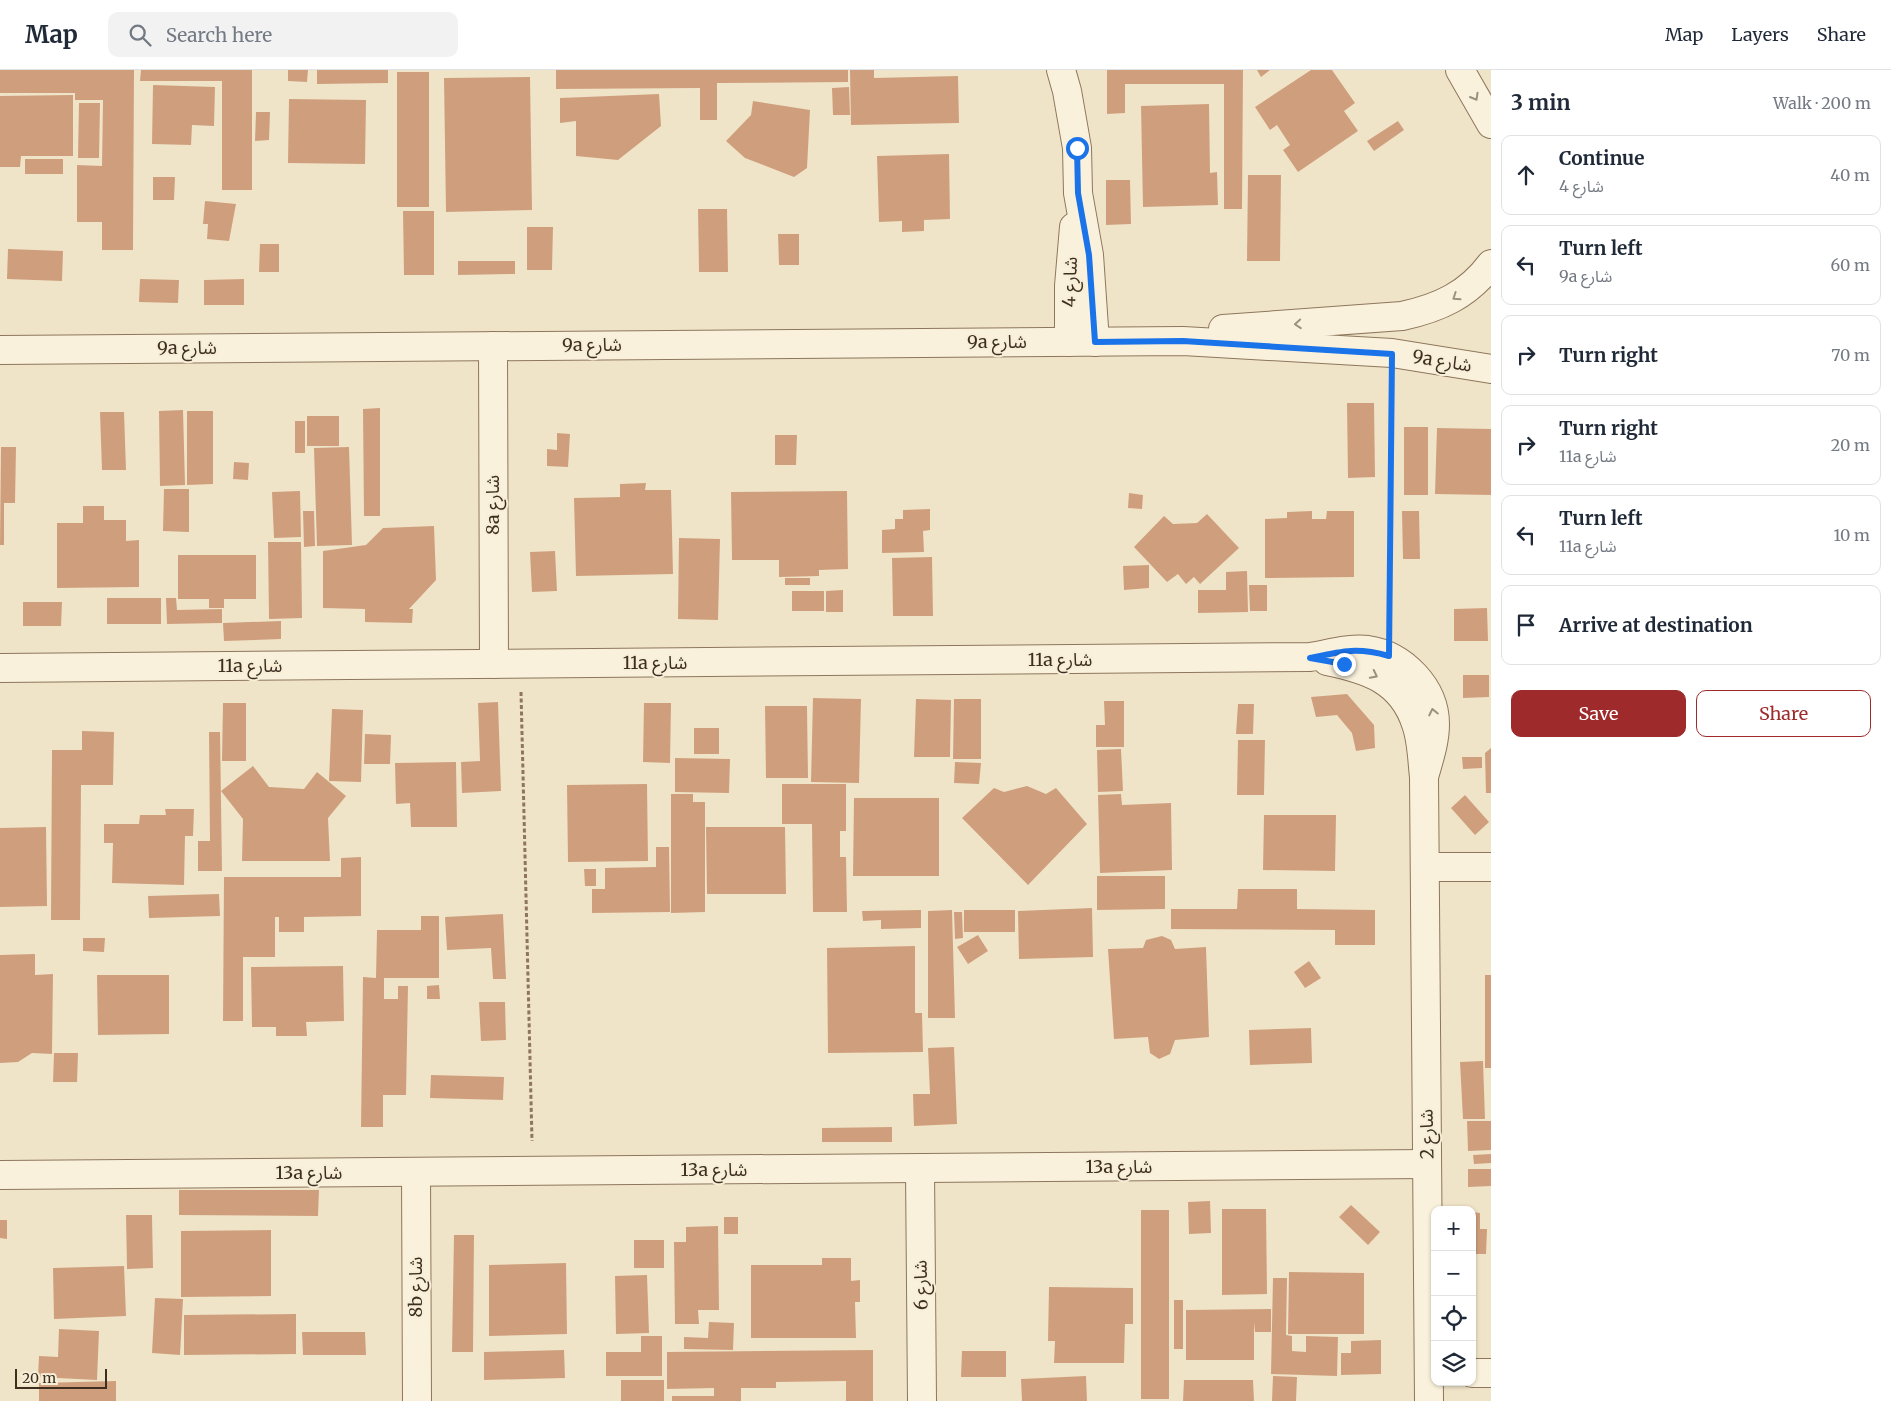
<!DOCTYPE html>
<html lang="en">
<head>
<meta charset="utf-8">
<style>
  body { margin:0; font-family:Merriweather,"Noto Sans Arabic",serif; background:#f2f2f3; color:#1f2937 }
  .controls { position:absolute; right:15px; bottom:15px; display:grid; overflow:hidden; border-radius:10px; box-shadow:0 1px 4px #0004 }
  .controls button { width:45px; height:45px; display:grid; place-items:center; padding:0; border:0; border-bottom:1px solid #e0e1e3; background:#fff; color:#1f2937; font:25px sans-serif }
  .scale { position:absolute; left:15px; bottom:12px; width:92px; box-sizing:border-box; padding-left:5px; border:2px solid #3d2e20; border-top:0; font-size:14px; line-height:18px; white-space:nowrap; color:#3d2e20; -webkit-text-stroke:4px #f7eed8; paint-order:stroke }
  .stop { position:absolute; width:15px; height:15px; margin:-11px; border:4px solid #1a73e8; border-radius:50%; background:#fff }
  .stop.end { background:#1a73e8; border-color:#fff; box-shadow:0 1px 5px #0008 }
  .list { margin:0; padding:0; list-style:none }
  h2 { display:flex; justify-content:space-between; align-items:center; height:65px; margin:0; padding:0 20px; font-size:21px }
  h2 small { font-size:16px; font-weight:400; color:#747a83 }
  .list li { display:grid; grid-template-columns:32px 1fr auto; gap:15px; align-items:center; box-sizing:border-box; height:80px; margin:0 10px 10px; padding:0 10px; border:1px solid #e0e1e3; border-radius:10px }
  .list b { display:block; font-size:19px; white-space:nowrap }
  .list p { margin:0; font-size:16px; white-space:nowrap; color:#747a83 }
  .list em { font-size:16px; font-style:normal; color:#747a83 }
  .actions { display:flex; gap:10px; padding:15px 20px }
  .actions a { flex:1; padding:11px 0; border:1px solid #9e2a2b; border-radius:10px; text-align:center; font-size:18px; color:#9e2a2b }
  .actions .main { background:#9e2a2b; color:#fff }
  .icon { flex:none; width:28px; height:28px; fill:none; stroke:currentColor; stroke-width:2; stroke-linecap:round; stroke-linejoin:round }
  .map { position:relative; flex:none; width:1491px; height:1331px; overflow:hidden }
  header { display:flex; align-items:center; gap:30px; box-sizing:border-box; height:70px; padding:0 25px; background:#fff; border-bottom:1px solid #e0e1e3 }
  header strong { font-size:24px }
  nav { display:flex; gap:28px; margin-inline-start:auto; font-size:18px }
  .search { width:350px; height:45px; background:#f2f2f3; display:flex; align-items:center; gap:12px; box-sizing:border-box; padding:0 18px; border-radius:10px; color:#747a83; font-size:19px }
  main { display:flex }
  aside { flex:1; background:#fff }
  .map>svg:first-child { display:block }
  .building { fill:#cf9f7d }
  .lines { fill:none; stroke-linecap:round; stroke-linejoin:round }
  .minor-casing { stroke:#8d765c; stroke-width:30 }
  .path { stroke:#8d765c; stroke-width:3; stroke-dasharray:4 2.5; stroke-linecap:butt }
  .minor { stroke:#faf1dc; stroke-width:28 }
  .oneway { stroke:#9c907e }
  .route { stroke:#1a73e8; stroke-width:6 }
  .labels { text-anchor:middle; stroke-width:4; stroke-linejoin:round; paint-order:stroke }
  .street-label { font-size:18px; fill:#3d2e20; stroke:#f7eed8 }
</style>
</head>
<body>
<header>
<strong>Map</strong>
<div class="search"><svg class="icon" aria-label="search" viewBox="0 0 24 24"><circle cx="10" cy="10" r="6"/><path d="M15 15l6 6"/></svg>Search here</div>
<nav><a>Map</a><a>Layers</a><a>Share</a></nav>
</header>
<main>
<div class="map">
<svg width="1491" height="1331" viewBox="0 0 1491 1331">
  <rect width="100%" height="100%" fill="#f0e4c8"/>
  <!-- building -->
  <g class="building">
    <polygon points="0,0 134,0 133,180 102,180 102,152 77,152 77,95 102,96 103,30 75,30 75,23 0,23"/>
    <polygon points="141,0 252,0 252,120 222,120 222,11 140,11"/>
    <polygon points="288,0 308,0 307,12 288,11"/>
    <polygon points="317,0 388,0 388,13 317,14"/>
    <polygon points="556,0 848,0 848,12 717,13 717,50 700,50 700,18 556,19"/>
    <polygon points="850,0 874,0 874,8 958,6 959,53 851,55"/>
    <polygon points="1107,0 1243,0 1242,139 1224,139 1224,14 1125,14 1125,43 1107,44"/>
    <polygon points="1257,0 1270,0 1261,7"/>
    <polygon points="1311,0 1332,0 1355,33 1344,41 1358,61 1298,102 1283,80 1290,75 1277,55 1270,60 1255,37"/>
    <rect x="397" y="2" width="32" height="135"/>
    <polygon points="530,7 532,140 446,142 444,8"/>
    <polygon points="153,15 215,17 214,56 192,55 191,75 152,74"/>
    <polygon points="849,17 850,45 833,45 832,18"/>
    <polygon points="659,24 661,56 618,90 576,86 576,51 560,53 560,28"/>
    <polygon points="73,25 73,86 21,86 20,97 0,97 0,26"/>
    <polygon points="289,29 366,30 365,94 288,93"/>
    <polygon points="753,31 810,40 807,98 794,107 745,88 726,71 751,45"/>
    <polygon points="79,33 100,33 99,88 78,88"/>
    <polygon points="1209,34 1210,103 1217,102 1218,135 1143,137 1141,36"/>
    <polygon points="256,42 270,42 269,70 255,71"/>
    <polygon points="1398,51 1404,60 1374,81 1367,71"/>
    <polygon points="949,84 950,149 924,150 924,161 902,162 902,151 879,152 877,86"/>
    <rect x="25" y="89" width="38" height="15"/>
    <polygon points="1248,105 1281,105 1280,191 1247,191"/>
    <polygon points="153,107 175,107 174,130 153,130"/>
    <polygon points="1106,110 1130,110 1131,154 1106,155"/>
    <polygon points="205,131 236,134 229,171 207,169 208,154 203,154"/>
    <polygon points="698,139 727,139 728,202 699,202"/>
    <polygon points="403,141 434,141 434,205 404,205"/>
    <polygon points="527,157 553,157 552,200 527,200"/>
    <polygon points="778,164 799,164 799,195 779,195"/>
    <polygon points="260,174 279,174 279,202 259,202"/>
    <polygon points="8,179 63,181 62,211 7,209"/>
    <polygon points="458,191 515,191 515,204 458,205"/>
    <polygon points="140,209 179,210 178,233 139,232"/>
    <polygon points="244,209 244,235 204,235 204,210"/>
    <polygon points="1347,333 1374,333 1375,407 1348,408"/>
    <polygon points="380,338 380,446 364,446 363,339"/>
    <polygon points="183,340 185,415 160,416 159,341"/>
    <polygon points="187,341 213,341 213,414 187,415"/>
    <polygon points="100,342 124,342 126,400 102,400"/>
    <rect x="307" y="346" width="32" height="30"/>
    <rect x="295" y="351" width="10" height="32"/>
    <rect x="1404" y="357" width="24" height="68"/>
    <polygon points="1437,358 1491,359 1491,425 1435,424"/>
    <polygon points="557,363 570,364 568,397 547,396 547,379 557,380"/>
    <polygon points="775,365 797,365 796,395 775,395"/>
    <polygon points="1,377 16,377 15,433 4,433 4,475 0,475"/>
    <polygon points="349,377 352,475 317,476 314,378"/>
    <polygon points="234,392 249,393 248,410 233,409"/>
    <polygon points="646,413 645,420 671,420 673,504 576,506 574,428 620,427 620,414"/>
    <polygon points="164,419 189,419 189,462 163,461"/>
    <polygon points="300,421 301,467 274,468 272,422"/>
    <polygon points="847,421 848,499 819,500 819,506 779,507 779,490 732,490 731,422"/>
    <polygon points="1129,423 1143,425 1142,439 1128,438"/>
    <polygon points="83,436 104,436 104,450 126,450 126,471 139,470 139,517 57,518 57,453 83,453"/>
    <polygon points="930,439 930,460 923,461 924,482 882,483 882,460 895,459 895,449 903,449 903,440"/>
    <polygon points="303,441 314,441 315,476 304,477"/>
    <polygon points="1312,441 1312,449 1326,449 1327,441 1354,441 1354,507 1265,508 1265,449 1287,448 1287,442"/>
    <polygon points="1402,441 1419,441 1420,489 1403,489"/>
    <polygon points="1207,444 1239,478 1200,514 1194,507 1186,514 1178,504 1167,512 1134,477 1164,446 1173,454 1197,453"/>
    <polygon points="434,456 436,510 409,539 413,539 412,553 365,552 365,539 323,538 323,481 366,475 383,458"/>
    <polygon points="679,468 720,469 718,550 678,549"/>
    <polygon points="268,472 301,472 302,548 269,549"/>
    <polygon points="555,481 557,521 532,522 530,482"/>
    <polygon points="178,485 256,485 256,529 224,529 224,538 209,538 209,529 178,529"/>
    <polygon points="932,487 933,546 893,546 892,488"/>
    <polygon points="1149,495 1149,518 1124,520 1123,496"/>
    <polygon points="1247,501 1248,542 1198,543 1198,520 1226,520 1226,502"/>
    <rect x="785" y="508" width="25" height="7"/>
    <polygon points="1249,515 1267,515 1267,541 1250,541"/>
    <polygon points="843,520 843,542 826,542 826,521"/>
    <rect x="792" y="521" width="32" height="20"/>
    <rect x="107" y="528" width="54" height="26"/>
    <polygon points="166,528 176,528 177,540 222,539 222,553 167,554"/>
    <polygon points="23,532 62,532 61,556 23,556"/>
    <polygon points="1487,538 1488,571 1454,571 1454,539"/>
    <polygon points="281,551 281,569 224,571 223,553"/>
    <polygon points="1463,605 1489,605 1489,627 1463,628"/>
    <polygon points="1347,624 1374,655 1375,678 1356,681 1352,663 1337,645 1316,647 1311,627"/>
    <polygon points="813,628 861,629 859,713 811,712"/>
    <polygon points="916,629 951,630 950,687 914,687"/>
    <polygon points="954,629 981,629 981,689 953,689"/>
    <polygon points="1104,631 1124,631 1124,677 1096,677 1096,655 1105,655"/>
    <polygon points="498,632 501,721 462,723 461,692 480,691 478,633"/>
    <polygon points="223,633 246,633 246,691 222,691"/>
    <polygon points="644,633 671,633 670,693 643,692"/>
    <polygon points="1238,634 1254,634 1253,664 1236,664"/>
    <polygon points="765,636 807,636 808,708 766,708"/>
    <polygon points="332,639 363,640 361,712 329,711"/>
    <rect x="694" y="658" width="25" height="26"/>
    <polygon points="82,661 114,662 113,715 81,715 80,850 51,850 52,680 82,680"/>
    <polygon points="209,662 220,662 222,801 198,801 198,771 210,771"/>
    <polygon points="365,664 391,665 390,694 364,694"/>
    <polygon points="1238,670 1265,670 1264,725 1237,725"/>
    <polygon points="1491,678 1491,723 1486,723 1485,683"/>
    <polygon points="1121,679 1123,721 1098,722 1097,680"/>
    <polygon points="1462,687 1482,687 1482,698 1463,699"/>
    <polygon points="675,688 730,689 729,723 675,722"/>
    <polygon points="456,692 457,757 411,757 410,733 396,734 395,693"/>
    <polygon points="955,692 981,693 979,714 954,713"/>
    <polygon points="253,696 269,717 304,719 317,702 346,726 328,748 330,791 242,791 243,749 221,721"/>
    <polygon points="647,714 648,791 568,792 567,715"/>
    <polygon points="782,714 846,714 846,761 840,761 840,787 846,787 847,842 813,842 812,754 782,754"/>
    <polygon points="1027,716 1046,724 1056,718 1087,754 1028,815 962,748 994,718 1004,722"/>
    <polygon points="671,724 693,724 693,732 705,732 705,842 671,843"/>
    <polygon points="1121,724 1122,735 1171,733 1172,800 1100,803 1098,725"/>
    <polygon points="1465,725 1489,752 1475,765 1451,738"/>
    <polygon points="854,728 939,728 939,806 853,806"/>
    <polygon points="165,739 194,739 193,766 185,766 184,815 112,813 113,773 104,773 104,754 139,754 140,745 166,745"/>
    <polygon points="1264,745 1336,745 1335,801 1263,800"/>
    <polygon points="46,757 47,836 0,837 0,758"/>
    <polygon points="706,757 785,757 786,824 707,824"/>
    <polygon points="656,777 669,777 670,842 592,843 592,819 605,819 605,798 656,797"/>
    <polygon points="361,787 361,846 304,847 304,862 279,862 279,847 275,847 275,887 243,887 243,951 223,951 224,807 341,807 341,788"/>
    <polygon points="584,799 596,799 596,816 585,816"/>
    <polygon points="1097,806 1165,806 1165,839 1097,840"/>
    <polygon points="1238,819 1297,819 1297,839 1375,840 1375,875 1335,875 1335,860 1171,859 1171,839 1237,839"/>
    <polygon points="219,824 220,846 149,848 148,826"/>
    <polygon points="1092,838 1093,887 1019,889 1018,841"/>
    <polygon points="921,840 921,858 881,859 881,850 863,851 862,841"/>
    <polygon points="952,840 955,948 928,948 928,841"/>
    <rect x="964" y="840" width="51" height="22"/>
    <polygon points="954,842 962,842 963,868 955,869"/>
    <polygon points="503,844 506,909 493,909 491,878 447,880 445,847"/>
    <polygon points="421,846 439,846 439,908 384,908 384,929 398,929 398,916 408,916 406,1025 383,1025 383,1057 361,1057 363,907 376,908 377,860 421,860"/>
    <polygon points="978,865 988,881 968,894 957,877"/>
    <polygon points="1162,866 1171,870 1175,879 1206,877 1209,967 1175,970 1170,984 1159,989 1150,983 1148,967 1114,969 1108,879 1143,878 1146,870"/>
    <polygon points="83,868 105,868 104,882 83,881"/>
    <polygon points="915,876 915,943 922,943 923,982 828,983 827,878"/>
    <polygon points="35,884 35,905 53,904 52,984 32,983 18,992 0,993 0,885"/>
    <polygon points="1309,891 1321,908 1305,918 1294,902"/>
    <polygon points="343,896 344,951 306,952 307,966 276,966 276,957 252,957 251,897"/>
    <polygon points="97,905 169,905 169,964 98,965"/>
    <rect x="1485" y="905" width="6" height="93"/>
    <polygon points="439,915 440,929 427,929 427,916"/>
    <polygon points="479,932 505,932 506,970 481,971"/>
    <polygon points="1311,958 1312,993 1250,995 1249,960"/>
    <polygon points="954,977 957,1054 914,1056 913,1024 930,1024 928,978"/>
    <polygon points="54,983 78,983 77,1012 53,1012"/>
    <polygon points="1483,991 1485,1049 1463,1049 1460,992"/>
    <polygon points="431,1005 504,1007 503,1030 430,1028"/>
    <polygon points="1467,1051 1491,1051 1491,1080 1468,1081"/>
    <polygon points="892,1057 892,1072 822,1072 822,1058"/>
    <polygon points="1491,1084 1491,1093 1474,1094 1473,1085"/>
    <polygon points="1468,1099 1491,1099 1491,1116 1468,1117"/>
    <polygon points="179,1120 319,1120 318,1146 179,1145"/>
    <polygon points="1210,1131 1211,1163 1189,1164 1188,1132"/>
    <polygon points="1351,1135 1380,1162 1368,1175 1339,1147"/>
    <polygon points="1222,1139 1266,1139 1267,1224 1222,1225"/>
    <rect x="1141" y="1140" width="28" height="189"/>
    <polygon points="1472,1142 1480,1143 1480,1159 1487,1159 1486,1184 1472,1184"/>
    <polygon points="126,1145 152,1145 153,1198 127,1199"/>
    <rect x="724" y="1147" width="14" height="17"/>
    <polygon points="0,1150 7,1150 7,1169 0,1168"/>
    <polygon points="718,1156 719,1240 698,1240 699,1254 675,1254 674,1172 686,1172 686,1157"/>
    <polygon points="271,1160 271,1226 181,1227 181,1161"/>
    <polygon points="454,1165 474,1165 473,1282 452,1282"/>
    <rect x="634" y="1170" width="30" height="28"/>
    <polygon points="822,1188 851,1188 851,1211 860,1210 860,1232 855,1232 856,1268 751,1268 751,1195 822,1195"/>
    <polygon points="566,1193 567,1264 489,1266 489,1195"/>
    <polygon points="124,1196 126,1246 54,1249 53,1198"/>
    <polygon points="1289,1202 1364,1203 1364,1264 1288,1264"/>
    <polygon points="647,1205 649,1263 616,1264 615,1206"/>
    <polygon points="1273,1208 1287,1208 1286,1265 1292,1266 1292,1281 1306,1282 1306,1266 1338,1267 1337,1306 1271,1304"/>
    <polygon points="1049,1217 1133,1218 1133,1254 1125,1254 1124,1293 1054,1293 1055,1271 1048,1271"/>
    <polygon points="155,1228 183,1229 180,1285 152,1283"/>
    <rect x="1174" y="1230" width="9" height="49"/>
    <polygon points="1271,1239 1271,1262 1255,1262 1254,1252 1254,1290 1186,1290 1186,1240"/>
    <polygon points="296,1244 296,1284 184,1285 184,1245"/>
    <polygon points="709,1252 734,1253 733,1280 684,1279 684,1267 708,1268"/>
    <polygon points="59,1259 99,1261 97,1310 38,1307 39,1286 58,1287"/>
    <polygon points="302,1262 365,1262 366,1285 303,1285"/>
    <polygon points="641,1266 662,1266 662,1306 606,1306 606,1282 641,1282"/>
    <polygon points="1381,1270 1381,1304 1341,1305 1341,1283 1351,1283 1351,1271"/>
    <polygon points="564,1280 565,1308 484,1310 484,1282"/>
    <polygon points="873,1280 873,1331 846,1331 846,1311 776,1312 776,1318 741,1318 741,1331 672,1331 672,1326 714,1326 714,1318 667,1319 667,1282"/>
    <polygon points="962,1281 1006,1281 1006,1307 961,1307"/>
    <polygon points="1086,1306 1087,1331 1022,1331 1021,1309"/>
    <polygon points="1273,1306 1297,1307 1296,1331 1272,1331"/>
    <rect x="621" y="1310" width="43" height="21"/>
    <polygon points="1184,1310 1253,1310 1254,1331 1183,1331"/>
    <polygon points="116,1311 116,1331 39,1331 39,1313"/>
  </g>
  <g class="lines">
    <!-- minor casing -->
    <g class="minor-casing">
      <g id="minor">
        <polyline points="1061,0 1067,21 1077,78 1078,123 1089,185 1095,272"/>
        <polyline points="1460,0 1491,54"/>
        <path d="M1223 259 1402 246C1439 238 1468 225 1491 194"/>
        <polyline points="1069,272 1069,216 1074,157"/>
        <polyline points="493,276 494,594"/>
        <polyline points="0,280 1183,271 1392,283 1491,299"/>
        <path d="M1327 591C1367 599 1402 610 1416 654 1422 670 1422 690 1424 707L1429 1331"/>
        <path d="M0 598 1310 587C1329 584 1348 578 1368 580 1403 585 1435 618 1435 654 1435 672 1429 689 1424 707"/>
        <polyline points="1425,797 1491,797"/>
        <polyline points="920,1099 922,1331"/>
        <polyline points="416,1102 417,1331"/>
        <polyline points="0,1105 1427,1094"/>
        <polyline points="1472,1303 1491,1303"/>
      </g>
    </g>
    <!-- path -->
    <g class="path">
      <polyline points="1389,555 1392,312"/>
      <polyline points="521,622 532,1071"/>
    </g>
    <!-- minor -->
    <use href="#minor" class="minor"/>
  </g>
  <!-- one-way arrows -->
  <defs><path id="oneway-chevron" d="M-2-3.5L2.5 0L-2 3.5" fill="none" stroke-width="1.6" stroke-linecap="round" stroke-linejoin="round" transform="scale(1.25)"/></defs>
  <g class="oneway">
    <use href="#oneway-chevron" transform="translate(1475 27) rotate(60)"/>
    <use href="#oneway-chevron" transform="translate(1456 227) rotate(146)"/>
    <use href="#oneway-chevron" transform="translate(1298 254) rotate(176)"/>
    <use href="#oneway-chevron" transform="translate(1374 605) rotate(27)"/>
    <use href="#oneway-chevron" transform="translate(1433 642) rotate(-102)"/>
  </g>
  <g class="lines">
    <!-- route -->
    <path class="route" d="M1077 78 1078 123 1089 185 1095 272 1183 271 1392 284 1389 586C1357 577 1342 581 1310 588L1344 594"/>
  </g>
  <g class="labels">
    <!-- street labels -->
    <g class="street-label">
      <text transform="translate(1070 212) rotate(-88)" y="6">شارع 4</text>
      <text x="997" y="278">9a شارع</text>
      <text x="592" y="281">9a شارع</text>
      <text x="187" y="284">9a شارع</text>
      <text transform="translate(1442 291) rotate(9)" y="6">9a شارع</text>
      <text transform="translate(493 435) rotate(-90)" y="6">8a شارع</text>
      <text x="1060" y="596">11a شارع</text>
      <text x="655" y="599">11a شارع</text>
      <text x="250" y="602">11a شارع</text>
      <text transform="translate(1427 1064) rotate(-91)" y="6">شارع 2</text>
      <text x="1119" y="1103">13a شارع</text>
      <text x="714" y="1106">13a شارع</text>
      <text x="309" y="1109">13a شارع</text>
      <text transform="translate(921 1215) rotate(-91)" y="6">شارع 6</text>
      <text transform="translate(416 1217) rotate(-90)" y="6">8b شارع</text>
    </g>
  </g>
</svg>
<div class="controls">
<button>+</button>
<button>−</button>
<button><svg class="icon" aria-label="locate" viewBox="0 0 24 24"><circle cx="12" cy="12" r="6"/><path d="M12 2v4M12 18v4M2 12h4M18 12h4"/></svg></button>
<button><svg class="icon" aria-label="layers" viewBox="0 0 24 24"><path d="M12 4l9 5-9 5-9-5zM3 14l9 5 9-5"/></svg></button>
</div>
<div class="scale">20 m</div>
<div class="stop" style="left:1077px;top:78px"></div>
<div class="stop end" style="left:1344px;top:594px"></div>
</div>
<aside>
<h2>3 min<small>Walk · 200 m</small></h2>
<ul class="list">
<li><svg class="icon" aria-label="ahead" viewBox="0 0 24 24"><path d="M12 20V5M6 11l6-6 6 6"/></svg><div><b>Continue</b><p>شارع 4</p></div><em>40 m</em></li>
<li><svg class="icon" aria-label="left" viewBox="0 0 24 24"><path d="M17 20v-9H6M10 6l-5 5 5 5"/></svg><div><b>Turn left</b><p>9a شارع</p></div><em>60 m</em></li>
<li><svg class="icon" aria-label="right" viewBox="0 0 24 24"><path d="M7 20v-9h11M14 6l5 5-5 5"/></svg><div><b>Turn right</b></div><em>70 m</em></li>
<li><svg class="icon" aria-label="right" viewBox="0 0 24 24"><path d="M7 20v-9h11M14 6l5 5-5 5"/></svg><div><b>Turn right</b><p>11a شارع</p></div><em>20 m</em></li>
<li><svg class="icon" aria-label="left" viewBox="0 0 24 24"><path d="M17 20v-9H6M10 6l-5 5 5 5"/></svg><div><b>Turn left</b><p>11a شارع</p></div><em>10 m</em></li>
<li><svg class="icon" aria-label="arrive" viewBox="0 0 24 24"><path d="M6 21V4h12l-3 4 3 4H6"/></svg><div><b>Arrive at destination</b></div></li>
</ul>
<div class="actions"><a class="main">Save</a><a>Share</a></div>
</aside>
</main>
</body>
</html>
